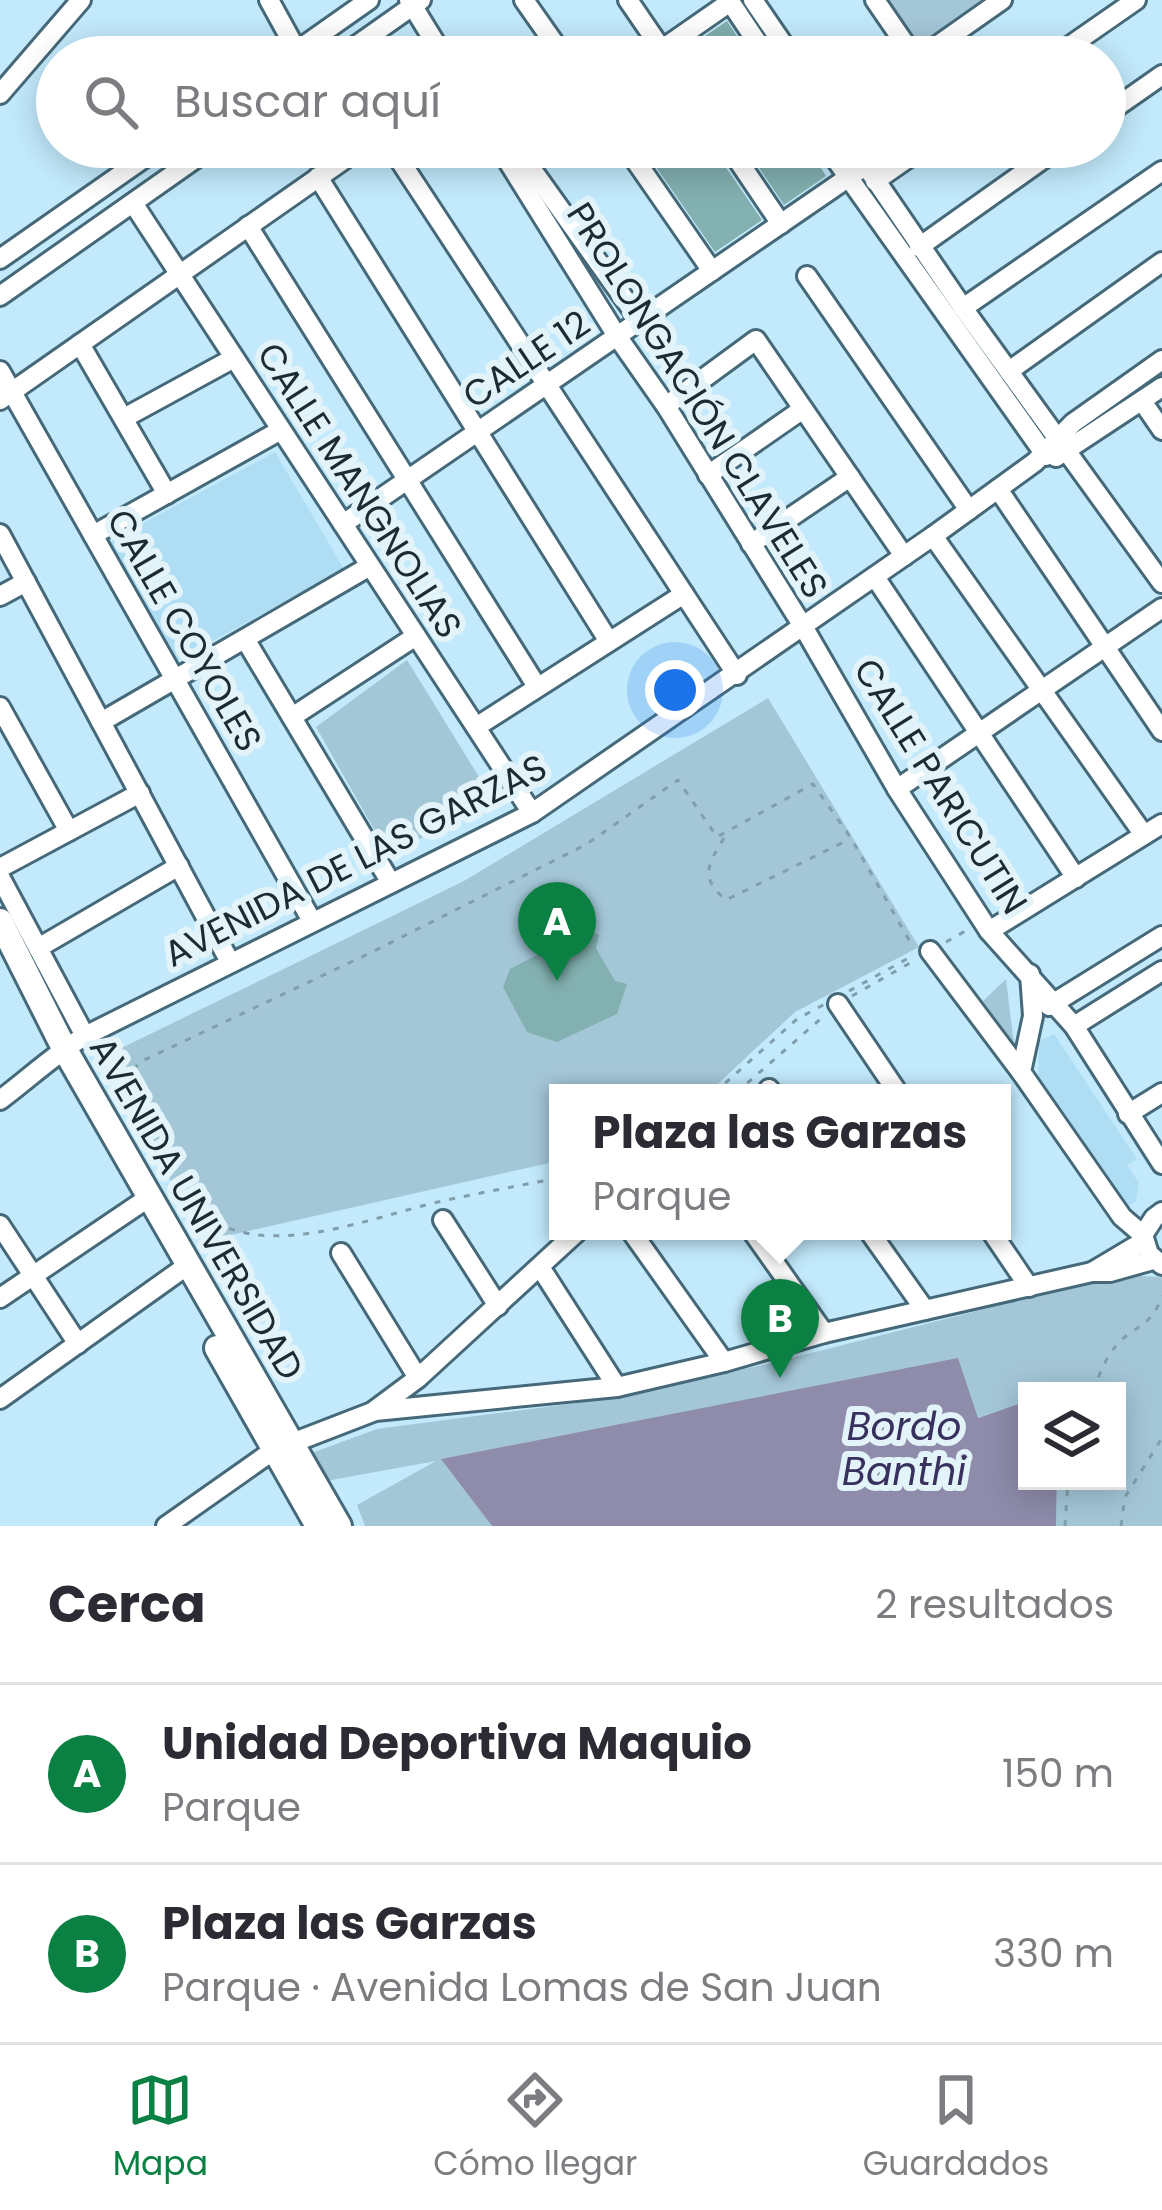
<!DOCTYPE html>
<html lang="es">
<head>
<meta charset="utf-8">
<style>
  body { margin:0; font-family:Poppins,sans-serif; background:#f2f2f3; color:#2b2b33 }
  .controls { position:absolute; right:36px; bottom:36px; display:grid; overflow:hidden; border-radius:0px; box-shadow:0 6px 30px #0003 }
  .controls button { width:108px; height:108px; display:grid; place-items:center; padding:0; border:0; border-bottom:3px solid #e1e1e2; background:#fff; color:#2b2b33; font:60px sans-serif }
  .you { position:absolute; left:675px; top:690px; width:42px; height:42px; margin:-30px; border:9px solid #fff; border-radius:50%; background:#1a73e8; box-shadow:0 0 0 18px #1a73e833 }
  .badge { display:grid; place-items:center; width:78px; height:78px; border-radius:50%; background:#0b8043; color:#fff; font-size:39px; font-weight:700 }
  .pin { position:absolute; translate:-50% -99px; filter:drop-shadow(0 3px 6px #0008) }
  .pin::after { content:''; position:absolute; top:63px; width:42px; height:36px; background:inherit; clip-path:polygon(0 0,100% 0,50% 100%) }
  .popup { position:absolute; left:549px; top:1084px; width:462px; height:156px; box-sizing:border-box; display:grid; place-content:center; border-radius:0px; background:#fff; filter:drop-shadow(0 3px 9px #0005); font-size:39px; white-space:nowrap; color:#7c7c81 }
  .popup b { font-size:45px; color:#2b2b33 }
  .popup::after { content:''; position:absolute; left:50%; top:100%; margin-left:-24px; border:24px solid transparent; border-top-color:#fff }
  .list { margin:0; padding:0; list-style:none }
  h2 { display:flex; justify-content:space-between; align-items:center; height:156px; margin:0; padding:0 48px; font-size:51px }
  h2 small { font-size:39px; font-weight:400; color:#7c7c81 }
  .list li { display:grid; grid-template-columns:78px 1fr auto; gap:36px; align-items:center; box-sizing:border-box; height:180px; padding:0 48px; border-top:3px solid #e1e1e2 }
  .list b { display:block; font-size:45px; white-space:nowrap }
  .list p { margin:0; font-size:39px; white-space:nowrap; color:#7c7c81 }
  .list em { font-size:39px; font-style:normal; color:#7c7c81 }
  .icon { flex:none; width:66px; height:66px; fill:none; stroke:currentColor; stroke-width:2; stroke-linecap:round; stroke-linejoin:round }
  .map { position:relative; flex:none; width:1162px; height:1526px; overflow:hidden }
  .search { position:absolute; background:#fff; box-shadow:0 6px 30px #0003; left:36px; right:36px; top:36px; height:132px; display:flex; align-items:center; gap:30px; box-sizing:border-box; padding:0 42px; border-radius:66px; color:#7c7c81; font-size:45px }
  .sheet { height:516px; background:#fff }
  nav { display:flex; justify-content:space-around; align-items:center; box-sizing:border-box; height:168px; border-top:3px solid #e1e1e2; background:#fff; font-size:33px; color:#7c7c81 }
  nav a { display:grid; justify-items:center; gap:6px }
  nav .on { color:#0b8043 }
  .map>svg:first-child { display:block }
  .built { fill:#afdef4 }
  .green { fill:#a4c7d8 }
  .water { fill:#8e8bab }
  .building { fill:#83b0b0 }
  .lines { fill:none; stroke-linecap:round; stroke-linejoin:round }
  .minor-casing { stroke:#456979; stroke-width:24 }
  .major-casing { stroke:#456979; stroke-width:30 }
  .path { stroke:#809eab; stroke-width:3; stroke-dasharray:6 9; stroke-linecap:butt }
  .minor { stroke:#fff; stroke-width:18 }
  .major { stroke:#fff; stroke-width:24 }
  .labels { text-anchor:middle; stroke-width:12; stroke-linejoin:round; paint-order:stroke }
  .street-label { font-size:36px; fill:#1c2b32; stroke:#e3f3fa }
  .water-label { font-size:39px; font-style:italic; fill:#38315e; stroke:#e3f3fa }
</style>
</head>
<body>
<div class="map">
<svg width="1162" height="1526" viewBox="0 0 1162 1526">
  <rect width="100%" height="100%" fill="#c2eafc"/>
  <!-- built -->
  <g class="built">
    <polygon points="275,452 344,569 174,662 107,543"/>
    <polygon points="1054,1034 1137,1159 1127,1165 1139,1183 1136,1201 1123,1210 1038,1084 1039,1041"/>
  </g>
  <!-- green -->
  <g class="green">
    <polygon points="885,0 981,0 917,45"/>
    <polygon points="407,660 495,803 388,854 316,727"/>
    <polygon points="768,698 919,947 795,1012 708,1093 558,1093 558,1161 204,1241 103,1057 464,881"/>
    <polygon points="1006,979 1013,1037 1015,1045 983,1001"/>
    <polygon points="1119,1275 1162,1277 1162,1526 1056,1526 1057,1481 1117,1481 1117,1391 1078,1391 1079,1383 1057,1391 1027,1391 1027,1401 977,1418 792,1392 442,1459 492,1526 365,1526 357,1505 436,1461 326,1481 309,1454 377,1429 576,1403 768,1364"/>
  </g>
  <!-- water -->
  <polygon class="water" points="958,1358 978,1418 1027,1401 1027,1481 1057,1481 1056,1526 492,1526 441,1459"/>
  <!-- building -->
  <g class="building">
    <polygon points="727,21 751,57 680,57 680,53"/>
    <polygon points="642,147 712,147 762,220 715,252"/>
    <polygon points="745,147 808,147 826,176 784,205"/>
    <polygon points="587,929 599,935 596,948 615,981 627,984 617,1014 557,1042 527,1032 503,987 510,969"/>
  </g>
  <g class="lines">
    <!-- minor casing -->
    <g class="minor-casing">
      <g id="minor">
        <polyline points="269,0 297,51"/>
        <polyline points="409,0 444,57"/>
        <polyline points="524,0 564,57"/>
        <polyline points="628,0 667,57"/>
        <polyline points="729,0 767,57"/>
        <polyline points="753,0 792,57"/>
        <polyline points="875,0 914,57"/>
        <polyline points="288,57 369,0"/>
        <polyline points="340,57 421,0"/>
        <polyline points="651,57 730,2"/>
        <polyline points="921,57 1002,0"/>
        <polyline points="1054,57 1136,0"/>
        <polyline points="0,94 81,0"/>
        <polyline points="1105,115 1162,75"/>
        <polyline points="391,147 737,675"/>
        <polyline points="499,147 617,336 666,406 804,628 897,789 989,931 1074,1026 1162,1164"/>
        <polyline points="626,147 712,271"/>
        <polyline points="729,147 781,224"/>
        <polyline points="827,147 1046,456"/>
        <polyline points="853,147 963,308 1162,583"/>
        <polyline points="518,150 641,322"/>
        <polyline points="318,177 608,640"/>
        <polyline points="875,181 924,147"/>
        <polyline points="133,203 532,813"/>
        <polyline points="248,226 536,685"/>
        <polyline points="919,247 1060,147"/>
        <polyline points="0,259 160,147"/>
        <polyline points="807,276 969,510"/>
        <polyline points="0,296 212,147"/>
        <polyline points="963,308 1162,171"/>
        <polyline points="80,344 167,494"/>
        <polyline points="0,371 312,921"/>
        <polyline points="1009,371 1162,262"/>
        <polyline points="0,400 362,147"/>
        <polyline points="1142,401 1162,430"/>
        <polyline points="666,406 756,340 904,556"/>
        <polyline points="124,418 234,358"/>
        <polyline points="1056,457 1162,387"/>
        <polyline points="708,475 803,409"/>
        <polyline points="998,489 1162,731"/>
        <polyline points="343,524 865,166"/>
        <polyline points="0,534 230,962"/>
        <polyline points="93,535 281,430"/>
        <polyline points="933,536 1144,835"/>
        <polyline points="751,544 850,477"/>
        <polyline points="875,577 1076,878"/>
        <polyline points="0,596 26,582"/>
        <polyline points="245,639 391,883"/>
        <polyline points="0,707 69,831"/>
        <polyline points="292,717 416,636"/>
        <polyline points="101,722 370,566"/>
        <polyline points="476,727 684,594"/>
        <polyline points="897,789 1162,608"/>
        <polyline points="0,868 140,793"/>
        <polyline points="0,877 85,1036"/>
        <polyline points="989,931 1162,824"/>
        <polyline points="38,948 179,866"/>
        <polyline points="930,951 1021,1072"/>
        <polyline points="1030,974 1033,1016 1021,1072 1122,1217 1143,1235"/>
        <polyline points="838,1004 898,1093"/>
        <polyline points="1049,1006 1162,936"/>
        <polyline points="1074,1026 1162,971"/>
        <polyline points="769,1089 772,1093"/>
        <path d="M0 1100C27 1080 57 1052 85 1036L532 813 933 536 1035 462 1073 423 1162 360"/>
        <polyline points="1128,1114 1162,1093"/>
        <polyline points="1162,1212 1154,1218 1143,1235 1149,1254 1162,1265"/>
        <polyline points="443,1220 498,1306"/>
        <polyline points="0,1225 78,1344"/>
        <polyline points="631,1231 724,1362"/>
        <polyline points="752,1231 824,1333"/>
        <polyline points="869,1231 925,1310"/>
        <polyline points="991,1231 1029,1287"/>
        <polyline points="341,1253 418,1378"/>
        <polyline points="540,1267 617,1387"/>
        <polyline points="1092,1272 1144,1241"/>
        <polyline points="0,1298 151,1196"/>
        <polyline points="0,1399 188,1265"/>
        <polyline points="375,1410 418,1378 578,1231"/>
        <polyline points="166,1526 274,1450 375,1411 617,1387 724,1362 824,1333 1092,1272 1110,1272 1153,1260"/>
      </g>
    </g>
    <!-- major casing -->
    <g class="major-casing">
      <g id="major">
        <polyline points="0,921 64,1048 339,1526"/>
        <polyline points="217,1348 318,1526"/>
      </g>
    </g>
    <!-- path -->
    <g class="path">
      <path d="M724 838C708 864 699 878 726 900L850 839"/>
      <polyline points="946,942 969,929"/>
      <polyline points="849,991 914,955"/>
      <polyline points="852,996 917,959"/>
      <polyline points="714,1093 797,1019 825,1004"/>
      <polyline points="736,1093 825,1015"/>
      <path d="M558 1178C518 1186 478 1193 438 1202 372 1217 253 1267 197 1207L135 1070 138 1063 368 954 587 844 678 780 717 837 813 784 851 838 913 947"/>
      <path d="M1093 1391C1099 1376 1105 1358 1116 1346 1134 1324 1150 1330 1162 1296"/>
      <polyline points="1065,1526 1068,1481"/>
      <polyline points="1121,1526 1125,1497 1162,1438"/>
    </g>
    <!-- minor -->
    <use href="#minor" class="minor"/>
    <!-- major -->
    <use href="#major" class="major"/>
  </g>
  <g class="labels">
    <!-- street labels -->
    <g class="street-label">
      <text transform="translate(526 359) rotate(-34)" y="13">CALLE 12</text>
      <text transform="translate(698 400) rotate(58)" y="13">PROLONGACIÓN CLAVELES</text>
      <text transform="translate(360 490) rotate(57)" y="13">CALLE MANGNOLIAS</text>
      <text transform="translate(185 630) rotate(60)" y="13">CALLE COYOLES</text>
      <text transform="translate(941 786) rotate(58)" y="13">CALLE PARICUTIN</text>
      <text transform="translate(355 860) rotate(-27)" y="13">AVENIDA DE LAS GARZAS</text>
      <text transform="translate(197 1208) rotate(60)" y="13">AVENIDA UNIVERSIDAD</text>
    </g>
    <!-- water labels -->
    <g class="water-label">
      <text x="904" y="1440">Bordo<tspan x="904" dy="45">Banthi</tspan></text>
    </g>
  </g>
</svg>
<div class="controls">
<button><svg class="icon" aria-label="layers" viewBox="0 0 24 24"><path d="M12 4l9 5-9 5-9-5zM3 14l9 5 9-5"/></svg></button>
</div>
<div class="you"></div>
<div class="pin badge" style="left:557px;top:981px">A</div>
<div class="pin badge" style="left:780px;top:1378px">B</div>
<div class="popup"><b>Plaza las Garzas</b>Parque</div>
<div class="search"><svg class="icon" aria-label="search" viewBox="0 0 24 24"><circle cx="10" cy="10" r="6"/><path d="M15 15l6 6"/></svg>Buscar aquí</div>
</div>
<section class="sheet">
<h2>Cerca<small>2 resultados</small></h2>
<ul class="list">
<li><span class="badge">A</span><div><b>Unidad Deportiva Maquio</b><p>Parque</p></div><em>150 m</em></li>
<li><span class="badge">B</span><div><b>Plaza las Garzas</b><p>Parque · Avenida Lomas de San Juan</p></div><em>330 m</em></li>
</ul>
</section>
<nav>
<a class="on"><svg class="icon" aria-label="map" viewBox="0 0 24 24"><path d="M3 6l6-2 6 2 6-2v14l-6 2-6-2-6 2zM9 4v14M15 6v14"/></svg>Mapa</a>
<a><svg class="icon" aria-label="directions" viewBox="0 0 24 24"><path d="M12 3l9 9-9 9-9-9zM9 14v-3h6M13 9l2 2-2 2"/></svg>Cómo llegar</a>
<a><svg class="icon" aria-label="saved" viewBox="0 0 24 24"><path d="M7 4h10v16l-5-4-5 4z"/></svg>Guardados</a>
</nav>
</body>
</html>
